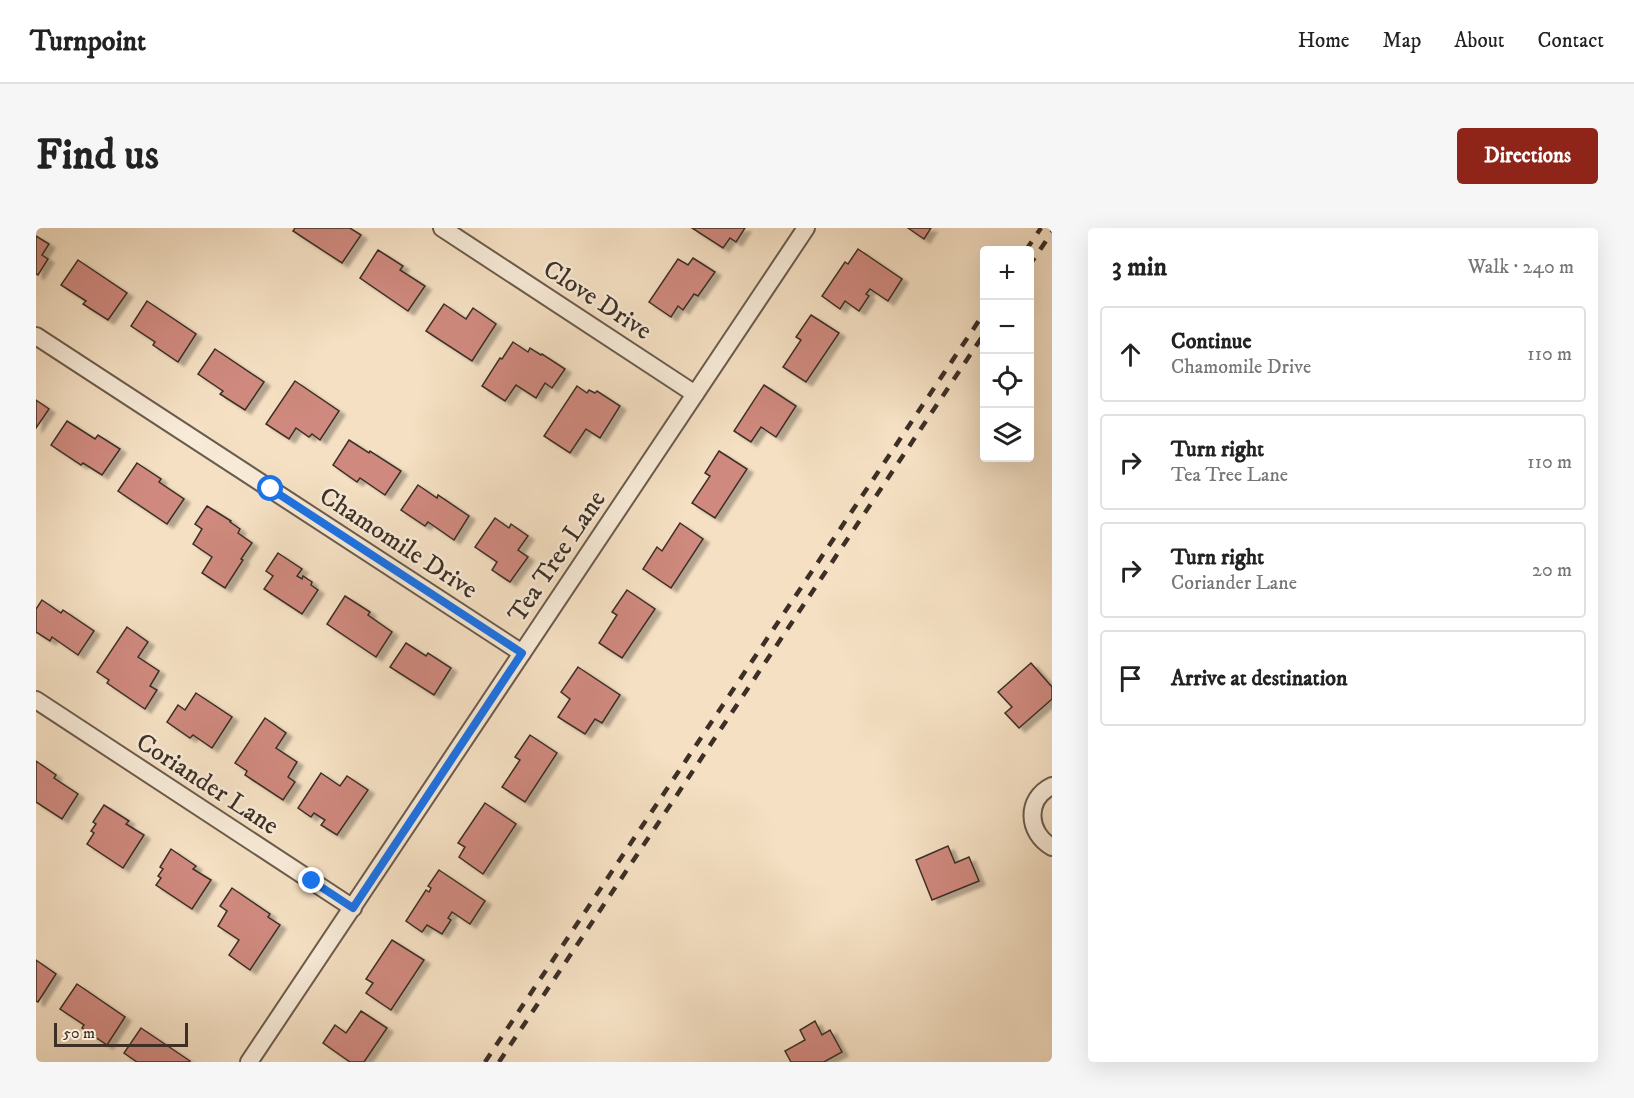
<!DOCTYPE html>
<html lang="en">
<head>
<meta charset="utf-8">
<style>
  body { margin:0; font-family:"IM FELL DW Pica",serif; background:#f6f6f6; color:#222 }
  .controls { position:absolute; right:18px; top:18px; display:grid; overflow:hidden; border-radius:6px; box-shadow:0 6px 24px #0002 }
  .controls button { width:54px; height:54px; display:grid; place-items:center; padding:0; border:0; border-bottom:2px solid #e0e0e0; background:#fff; color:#222; font:30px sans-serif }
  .scale { position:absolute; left:18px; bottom:15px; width:134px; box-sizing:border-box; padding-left:6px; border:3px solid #3d2f26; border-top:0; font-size:16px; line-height:21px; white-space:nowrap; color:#3d2f26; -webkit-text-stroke:4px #f8ebd8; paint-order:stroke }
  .stop { position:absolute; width:18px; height:18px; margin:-14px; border:4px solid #1a73e8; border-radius:50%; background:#fff }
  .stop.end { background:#1a73e8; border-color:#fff; box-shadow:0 2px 6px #0008 }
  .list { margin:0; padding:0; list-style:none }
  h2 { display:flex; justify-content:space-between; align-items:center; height:78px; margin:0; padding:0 24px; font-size:26px }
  h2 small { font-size:20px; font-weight:400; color:#767676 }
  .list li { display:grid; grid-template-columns:39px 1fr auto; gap:18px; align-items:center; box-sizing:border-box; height:96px; margin:0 12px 12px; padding:0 12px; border:2px solid #e0e0e0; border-radius:6px }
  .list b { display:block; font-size:22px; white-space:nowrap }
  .list p { margin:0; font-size:20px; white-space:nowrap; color:#767676 }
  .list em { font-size:20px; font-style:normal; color:#767676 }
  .icon { flex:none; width:33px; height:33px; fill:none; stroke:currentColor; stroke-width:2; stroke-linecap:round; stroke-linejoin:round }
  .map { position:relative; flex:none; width:1016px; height:834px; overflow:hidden; border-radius:6px }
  header { display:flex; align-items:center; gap:36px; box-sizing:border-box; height:84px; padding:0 30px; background:#fff; border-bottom:2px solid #e0e0e0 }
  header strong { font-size:28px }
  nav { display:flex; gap:33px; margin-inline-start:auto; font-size:21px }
  .intro { display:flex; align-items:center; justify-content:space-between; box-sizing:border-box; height:144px; padding:0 36px }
  h1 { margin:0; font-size:42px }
  .button { padding:15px 27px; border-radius:6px; background:#8f2418; color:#fff; font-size:21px; font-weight:700 }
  main { display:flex; gap:36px; padding:0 36px }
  aside { flex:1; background:#fff; border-radius:6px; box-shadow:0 6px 24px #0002 }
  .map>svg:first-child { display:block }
  .building { fill:#cf897e; stroke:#3d2f26; stroke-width:1.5; filter:url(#shadow) }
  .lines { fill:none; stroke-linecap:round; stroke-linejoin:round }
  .minor-casing { stroke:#6b5b4d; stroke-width:20 }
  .minor { stroke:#f8ebd8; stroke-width:16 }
  .rail { stroke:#3d2f26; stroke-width:4.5; stroke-dasharray:10 10; stroke-linecap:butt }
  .route { stroke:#1a73e8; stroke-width:8 }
  .labels { text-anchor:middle; stroke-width:5; stroke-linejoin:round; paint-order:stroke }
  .street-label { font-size:26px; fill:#3d2f26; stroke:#f8ebd8 }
</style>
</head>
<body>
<header>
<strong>Turnpoint</strong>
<nav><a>Home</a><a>Map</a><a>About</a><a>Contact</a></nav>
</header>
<div class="intro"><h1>Find us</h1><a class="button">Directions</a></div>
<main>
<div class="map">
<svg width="1016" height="834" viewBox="0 0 1016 834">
  <defs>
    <filter id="shadow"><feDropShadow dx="6" dy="4" stdDeviation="1.5" flood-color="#0004"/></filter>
  </defs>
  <rect width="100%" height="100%" fill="#f5e0c3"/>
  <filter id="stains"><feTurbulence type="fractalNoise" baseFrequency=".00333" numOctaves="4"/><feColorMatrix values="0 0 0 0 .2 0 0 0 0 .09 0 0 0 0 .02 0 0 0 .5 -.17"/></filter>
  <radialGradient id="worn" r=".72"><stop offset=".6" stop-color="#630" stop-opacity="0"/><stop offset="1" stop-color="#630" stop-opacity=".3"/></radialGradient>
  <!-- building -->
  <g class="building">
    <polygon points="259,0 314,0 325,7 306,35 257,3"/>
    <polygon points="656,0 709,0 700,14 694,10 687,20"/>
    <polygon points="872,0 895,0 888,11"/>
    <polygon points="0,8 13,16 6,27 12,31 2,47 0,46"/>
    <polygon points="822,21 866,51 852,73 834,61 830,66 833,68 823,83 809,73 804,81 786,68 809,34 812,36"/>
    <polygon points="342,22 367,38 364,42 389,58 372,83 324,50"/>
    <polygon points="657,30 679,44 662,68 658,66 647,82 642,78 635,89 613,74 642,31 652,37"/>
    <polygon points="42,32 91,65 72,92 47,76 50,73 25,57"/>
    <polygon points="111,73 160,106 142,134 117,117 119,114 95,98"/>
    <polygon points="408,76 430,91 437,80 460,96 436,133 390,103"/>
    <polygon points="775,87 803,105 770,154 747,139 765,112 760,109"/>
    <polygon points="477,114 492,124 494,120 505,127 506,126 529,141 516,160 509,155 500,170 480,157 469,173 446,158 464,130 466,131"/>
    <polygon points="179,121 228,154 209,182 184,166 187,163 162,146"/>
    <polygon points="259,153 303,183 284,212 276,206 273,209 260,200 253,211 230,196"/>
    <polygon points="728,157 760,178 740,209 725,199 715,214 698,203"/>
    <polygon points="541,158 551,165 553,162 559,165 561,163 584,178 564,210 550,201 534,225 508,208"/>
    <polygon points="0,172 13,181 0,200"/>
    <polygon points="31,193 59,211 62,207 84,221 66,247 47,235 45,237 15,217"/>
    <polygon points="313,212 333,225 334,223 365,243 349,267 324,250 321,254 297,237"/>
    <polygon points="683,223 711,241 679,290 656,275 674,248 669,245"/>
    <polygon points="101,235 125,251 123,254 148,271 131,296 82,263"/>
    <polygon points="382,257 401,270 402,267 433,288 418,312 392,294 389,298 365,282"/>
    <polygon points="171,278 195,293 194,294 204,301 202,305 216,315 205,331 207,332 189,360 166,345 176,329 157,316 166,301 159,296"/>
    <polygon points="459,290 473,300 475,296 492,308 482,322 492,329 474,354 456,342 461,334 439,319"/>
    <polygon points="644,295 667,311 635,360 607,341 621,319 626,323"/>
    <polygon points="242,325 266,341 261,348 266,351 267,348 276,354 275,357 282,362 266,386 228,361 237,348 230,343"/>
    <polygon points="591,362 619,381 586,430 563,415 581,387 576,384"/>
    <polygon points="309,368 334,384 332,387 356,404 340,429 291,396"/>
    <polygon points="6,372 25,385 27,382 58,403 42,427 16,409 14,413 0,404 0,381"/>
    <polygon points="91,399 112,414 102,429 123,443 114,458 121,462 109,481 71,455 73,452 61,444"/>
    <polygon points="370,415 390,428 392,425 415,440 398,467 354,439"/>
    <polygon points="995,435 1016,459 1016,471 983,500 969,485 976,479 962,464"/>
    <polygon points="542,439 584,467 566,495 559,491 549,506 522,489 534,471 525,464"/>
    <polygon points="160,465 196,489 176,520 157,507 154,510 131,494 142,477 149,482"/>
    <polygon points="229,490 250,505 240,520 261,534 252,549 259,554 247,572 209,547 211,543 199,535"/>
    <polygon points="494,507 521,525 489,574 466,559 484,532 479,529"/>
    <polygon points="0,533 20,547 18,550 42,566 26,591 0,574"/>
    <polygon points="285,545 304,558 311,548 332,562 301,607 285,597 289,592 278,585 275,589 262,580"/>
    <polygon points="449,575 480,596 447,646 423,629 429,619 422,615"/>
    <polygon points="68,577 93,593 90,596 108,607 87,640 51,616 58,605 55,603 60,596 57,594"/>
    <polygon points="912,618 919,635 933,629 943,653 896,672 880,632"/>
    <polygon points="135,621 160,638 157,641 175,652 156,681 120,657 125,650 122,648 127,641 124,639"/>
    <polygon points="403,642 449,673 434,696 416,684 412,690 415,692 406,706 391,697 386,704 370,693 390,662 393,664 395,660 392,658"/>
    <polygon points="196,660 234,686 232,689 244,697 214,742 193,727 203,712 182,698 191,683 184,678"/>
    <polygon points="356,712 388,732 355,782 330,765 337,755 330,751"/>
    <polygon points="0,732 20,746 2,774 0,773"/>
    <polygon points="41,756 89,789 71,817 46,800 48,797 24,781"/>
    <polygon points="325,783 351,800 328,834 314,834 287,815 299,797 310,805"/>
    <polygon points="779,793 786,807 794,802 806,824 788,834 755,834 749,823 769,812 764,802"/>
    <polygon points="105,800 154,833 153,834 101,834 88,825"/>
  </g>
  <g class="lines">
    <!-- minor casing -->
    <g class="minor-casing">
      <g id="minor">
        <polyline points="406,0 659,166"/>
        <polyline points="0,108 486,425"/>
        <polyline points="0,472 317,680"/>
        <path d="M1016 558C989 571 991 605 1016 619"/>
        <polyline points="213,834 770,0"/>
      </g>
    </g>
    <!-- minor -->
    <use href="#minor" class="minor"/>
    <!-- rail -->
    <g class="rail">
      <polyline points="990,22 1005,0"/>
      <polyline points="993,38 1016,4"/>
      <polyline points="449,834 948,85"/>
      <polyline points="463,834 948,106"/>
    </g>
  </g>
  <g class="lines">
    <!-- route -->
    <polyline class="route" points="235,261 486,425 317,680 276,653"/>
  </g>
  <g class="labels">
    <!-- street labels -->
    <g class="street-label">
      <text transform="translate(562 71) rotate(33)" y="9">Clove Drive</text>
      <text transform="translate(363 314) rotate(33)" y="9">Chamomile Drive</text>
      <text transform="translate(520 328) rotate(-56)" y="9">Tea Tree Lane</text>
      <text transform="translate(172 555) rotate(33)" y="9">Coriander Lane</text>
    </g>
  </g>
  <rect width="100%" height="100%" filter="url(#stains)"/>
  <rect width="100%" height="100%" fill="url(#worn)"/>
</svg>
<div class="controls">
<button>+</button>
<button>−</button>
<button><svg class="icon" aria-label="locate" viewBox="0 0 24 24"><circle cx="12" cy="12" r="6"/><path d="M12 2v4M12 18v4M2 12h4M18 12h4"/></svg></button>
<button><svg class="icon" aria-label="layers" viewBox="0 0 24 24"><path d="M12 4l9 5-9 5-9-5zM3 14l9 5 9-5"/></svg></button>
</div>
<div class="scale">50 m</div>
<div class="stop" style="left:235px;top:261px"></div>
<div class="stop end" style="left:276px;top:653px"></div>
</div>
<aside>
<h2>3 min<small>Walk · 240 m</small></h2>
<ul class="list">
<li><svg class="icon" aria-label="ahead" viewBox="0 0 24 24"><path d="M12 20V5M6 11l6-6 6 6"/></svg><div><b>Continue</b><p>Chamomile Drive</p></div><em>110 m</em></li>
<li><svg class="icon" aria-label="right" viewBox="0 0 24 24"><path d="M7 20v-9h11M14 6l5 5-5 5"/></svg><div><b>Turn right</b><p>Tea Tree Lane</p></div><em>110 m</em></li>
<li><svg class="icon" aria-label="right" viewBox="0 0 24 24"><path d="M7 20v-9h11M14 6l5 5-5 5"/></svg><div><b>Turn right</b><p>Coriander Lane</p></div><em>20 m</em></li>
<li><svg class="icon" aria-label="arrive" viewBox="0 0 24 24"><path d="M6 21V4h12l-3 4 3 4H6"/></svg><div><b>Arrive at destination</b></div></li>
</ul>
</aside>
</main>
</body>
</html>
